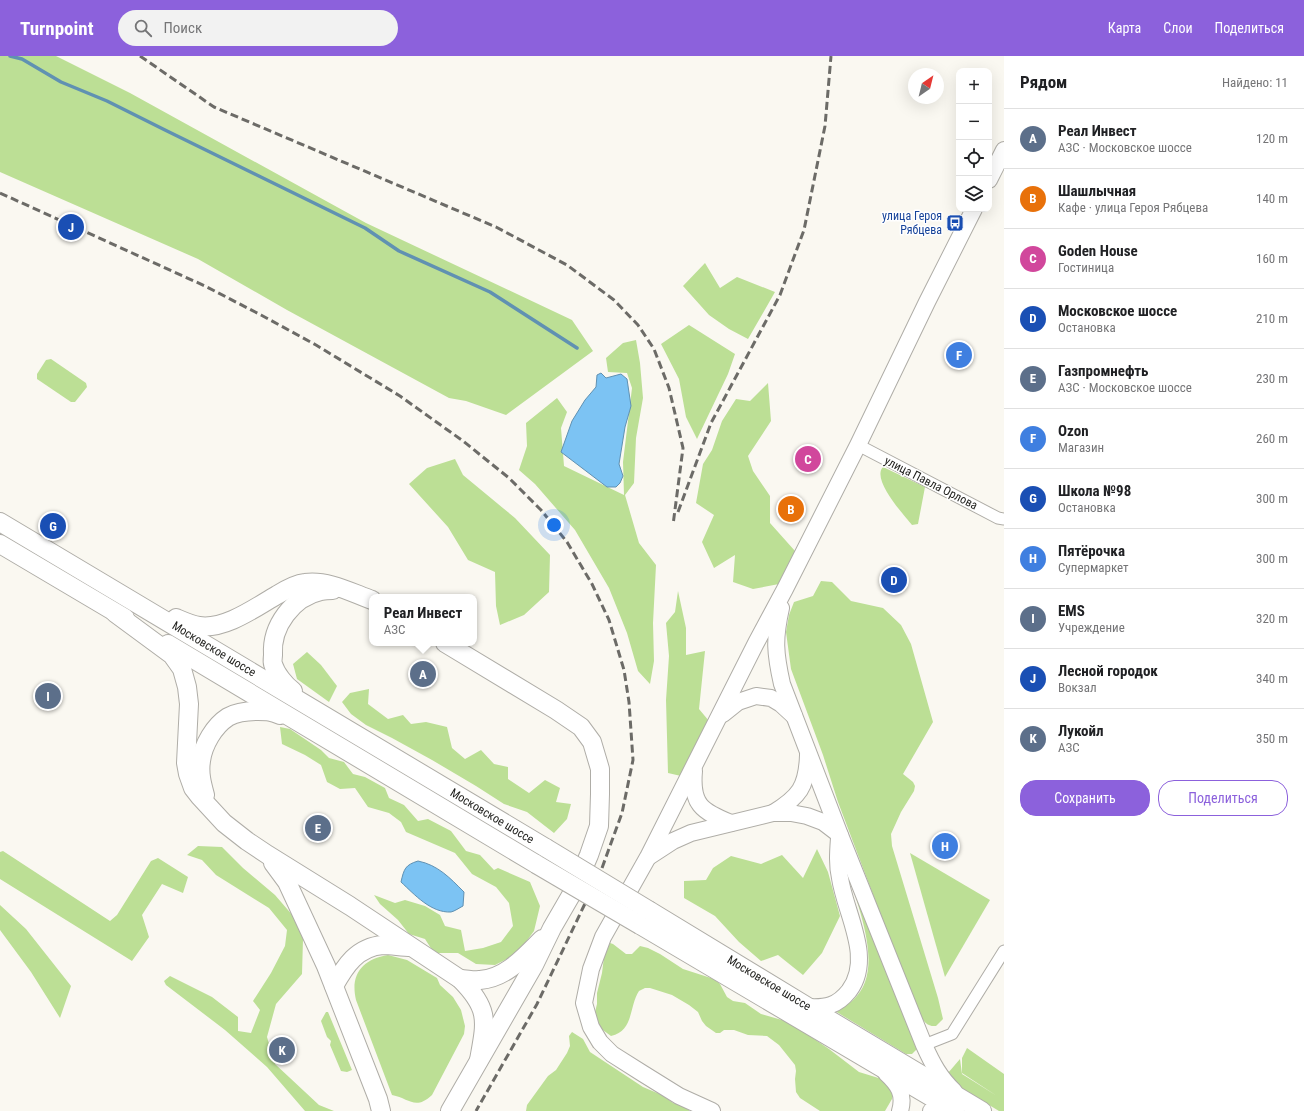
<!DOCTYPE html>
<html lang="ru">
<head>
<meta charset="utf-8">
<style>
  body { margin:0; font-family:"Roboto Condensed",sans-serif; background:#f2f2f2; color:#202124 }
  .controls { position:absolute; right:12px; top:12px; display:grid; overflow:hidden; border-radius:8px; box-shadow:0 4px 16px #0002 }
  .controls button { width:36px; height:36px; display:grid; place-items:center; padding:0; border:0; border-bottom:1px solid #e0e0e0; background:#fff; color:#202124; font:20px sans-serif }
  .compass { position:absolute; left:908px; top:12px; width:36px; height:36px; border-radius:50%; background:#fff; box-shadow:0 4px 16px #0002; rotate:35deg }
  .you { position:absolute; left:554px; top:469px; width:14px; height:14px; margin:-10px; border:3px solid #fff; border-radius:50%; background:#1a73e8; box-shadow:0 0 0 6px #1a73e833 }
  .badge { display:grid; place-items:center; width:26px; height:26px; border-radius:50%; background:#8c61dc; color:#fff; font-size:13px; font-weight:700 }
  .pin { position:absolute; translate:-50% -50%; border:2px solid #fff; box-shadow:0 1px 4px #0006 }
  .popup { position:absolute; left:369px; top:538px; width:108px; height:52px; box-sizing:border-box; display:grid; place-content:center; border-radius:8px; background:#fff; filter:drop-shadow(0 1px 3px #0005); font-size:13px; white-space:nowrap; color:#757577 }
  .popup b { font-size:15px; color:#202124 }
  .popup::after { content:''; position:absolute; left:50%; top:100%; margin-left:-8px; border:8px solid transparent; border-top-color:#fff }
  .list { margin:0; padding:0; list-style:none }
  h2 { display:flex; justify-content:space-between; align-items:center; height:52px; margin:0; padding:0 16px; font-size:17px }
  h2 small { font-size:13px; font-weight:400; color:#757577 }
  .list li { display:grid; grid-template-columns:26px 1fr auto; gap:12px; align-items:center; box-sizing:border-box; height:60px; padding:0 16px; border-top:1px solid #e0e0e0 }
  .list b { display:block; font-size:15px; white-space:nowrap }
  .list p { margin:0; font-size:13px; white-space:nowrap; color:#757577 }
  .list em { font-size:13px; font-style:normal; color:#757577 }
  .actions { display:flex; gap:8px; padding:12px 16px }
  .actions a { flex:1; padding:9px 0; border:1px solid #8c61dc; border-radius:16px; text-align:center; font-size:14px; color:#8c61dc }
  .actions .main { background:#8c61dc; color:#fff }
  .icon { flex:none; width:22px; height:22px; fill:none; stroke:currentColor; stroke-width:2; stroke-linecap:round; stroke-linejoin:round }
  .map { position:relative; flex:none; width:1004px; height:1055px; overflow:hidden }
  header { display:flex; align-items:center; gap:24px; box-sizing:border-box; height:56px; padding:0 20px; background:#8c61dc; color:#fff }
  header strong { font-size:19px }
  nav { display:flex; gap:22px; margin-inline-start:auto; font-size:14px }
  .search { width:280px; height:36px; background:#f2f2f2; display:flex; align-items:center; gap:10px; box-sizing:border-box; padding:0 14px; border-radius:22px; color:#757577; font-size:15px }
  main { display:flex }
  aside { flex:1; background:#fff }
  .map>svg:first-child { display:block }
  .green { fill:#bcdf95 }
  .water { fill:#7cc3f3; stroke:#6091b2 }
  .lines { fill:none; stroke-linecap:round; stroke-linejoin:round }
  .stream { stroke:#6091b2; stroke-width:3.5 }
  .minor-casing { stroke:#afada7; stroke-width:13 }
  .secondary-casing { stroke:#afada7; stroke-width:18 }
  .primary-casing { stroke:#afada7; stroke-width:20 }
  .minor { stroke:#fff; stroke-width:11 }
  .secondary { stroke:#fff; stroke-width:16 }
  .primary { stroke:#fff; stroke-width:18 }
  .rail { stroke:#6c6b67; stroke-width:3; stroke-dasharray:8 4; stroke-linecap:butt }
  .primary-bridge-casing { stroke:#afada7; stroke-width:20; stroke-linecap:butt }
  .primary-bridge { stroke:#fff; stroke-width:18 }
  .labels { text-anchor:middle; stroke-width:3; stroke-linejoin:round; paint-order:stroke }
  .transit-label { font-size:12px; fill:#164399; stroke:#fff; text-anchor:end }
  .street-label { font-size:12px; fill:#1d1d1a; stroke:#fff }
</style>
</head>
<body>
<header>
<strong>Turnpoint</strong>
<div class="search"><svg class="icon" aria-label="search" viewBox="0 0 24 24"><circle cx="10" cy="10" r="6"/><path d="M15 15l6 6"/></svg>Поиск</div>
<nav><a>Карта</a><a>Слои</a><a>Поделиться</a></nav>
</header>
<main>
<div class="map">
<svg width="1004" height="1055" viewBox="0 0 1004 1055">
  <rect width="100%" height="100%" fill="#faf8f1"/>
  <!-- green -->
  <g class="green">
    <polygon points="0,0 56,0 130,37 366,167 572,264 593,295 506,359 466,345 449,342 287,254 198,203 0,116"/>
    <polygon points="705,207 720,232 737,221 775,236 748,283 729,273 709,259 683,230"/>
    <polygon points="689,269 735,298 728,318 697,383 686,361 679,323 661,288"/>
    <polygon points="636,284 640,307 643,342 636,382 634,427 625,439 639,487 656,509 653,567 654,605 650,628 638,615 627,577 609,532 575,474 535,428 519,414 527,390 526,367 557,342 567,356 561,372 564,410 624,439 623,406 632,332 627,317 608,316 606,302 623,287"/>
    <polygon points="51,303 86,327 87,331 75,346 71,346 37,323 37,318 46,304"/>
    <polygon points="768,327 771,365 748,400 753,415 770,440 770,467 795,495 779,528 753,533 733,526 735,499 714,512 702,486 714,459 696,447 703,408 712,394 722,365 736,343 750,345"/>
    <polygon points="455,403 463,419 515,462 550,499 549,536 524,559 500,569 496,550 495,516 468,504 448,471 409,428 427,412"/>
    <path d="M883 411 925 431 918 468 912 469C904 459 871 423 883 411Z"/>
    <path d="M821 525 832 526 851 545 883 552 901 569 911 588 933 666 903 718 913 726 915 730 914 735 901 756 891 778 892 790 938 942 943 963 936 970C926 971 923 964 917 955L838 746 823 699 791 613 786 576 789 559 794 546 813 540Z"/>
    <polygon points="678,535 686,572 686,599 705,595 699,653 709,665 681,720 668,717 666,644 669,600 666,567 675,556"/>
    <polygon points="307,596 321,609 337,630 329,646 297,623 293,608"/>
    <polygon points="369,633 368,648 388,663 403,659 411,668 426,666 447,671 452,692 465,703 481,694 494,708 508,711 508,723 529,737 545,724 560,732 556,746 571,748 567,763 554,777 527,756 504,748 476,730 432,704 392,682 366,669 351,658 342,646 350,637"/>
    <polygon points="280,671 290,673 321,694 329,702 344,706 353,718 365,721 385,732 389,742 404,749 418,765 428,763 451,775 466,795 480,799 494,814 498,812 530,826 540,850 534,875 517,898 495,909 476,908 458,897 434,897 425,883 409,878 398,864 380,848 374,839 395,847 405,844 425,850 440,859 445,870 461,874 465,895 483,892 501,886 513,870 509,847 496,831 472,818 455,797 406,776 401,766 389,757 368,751 355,732 340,733 327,726 321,709 305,699 282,688"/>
    <polygon points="198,790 222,791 243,812 275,839 294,861 303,883 302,918 276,948 267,981 275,1008 319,1049 334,1055 305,1055 267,1011 225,974 166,929 164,925 170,920 212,941 238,961 238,975 251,977 260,954 253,945 271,917 285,890 287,874 269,852 216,819 202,804 187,799"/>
    <polygon points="817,793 828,816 840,860 822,897 803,919 778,899 761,905 739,886 715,860 684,842 684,825 706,824 713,812 731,800 761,808 782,799 803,822"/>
    <polygon points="3,795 110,865 117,859 151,805 158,802 188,821 183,837 162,828 142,859 149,881 132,905 0,823 0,796"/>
    <polygon points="910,797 990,844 945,921"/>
    <path d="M850 822 917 988 916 994 912 998H906L835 955C840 951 848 949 853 944 885 916 859 855 850 822Z"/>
    <polygon points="0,849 26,873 71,930 60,962 31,916 0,874"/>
    <path d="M610 887 613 888 626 898H632L640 890 648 892 660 898 683 913 714 923 720 928 727 941 733 945 745 947 761 958 789 966 829 993 859 1016 885 1024 894 1034 892 1043 885 1055H820L800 1042 796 1036 795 1023 796 1015 795 1009 779 989 767 980 748 979 734 974H724L720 977H716L706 970 702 965 698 956 689 949 672 939 650 932H645L639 935C629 950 634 975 611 980L600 972 594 960 597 948V937L602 917 604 901Z"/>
    <path d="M388 899 407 904 437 922 440 929 453 941 461 954 465 970 464 978 432 1039C415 1055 409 1042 392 1039L356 944C350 919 362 903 388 899Z"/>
    <polygon points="326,956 328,956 352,1014 347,1016 341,1015 330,989 331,985 327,981 321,965"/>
    <polygon points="572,976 583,983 590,996 643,1031 662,1039 673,1047 683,1050 690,1055 526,1055 527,1049 548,1020 556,1014 567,997 570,990 569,980"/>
    <polygon points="967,992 1004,1018 1004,1055 999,1055 951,1026 948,1017 960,1003 962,1018 997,1040 962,1017 962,1002"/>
  </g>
  <!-- water -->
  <g class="water">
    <polygon points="601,317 606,322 621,318 627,323 631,350 625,371 619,408 623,420 620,427 616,431 607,431 561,396 572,365 585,344 596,331 597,319"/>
    <path d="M418 805C438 809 450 822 464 836L463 850C459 852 455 855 451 856 431 857 415 839 401 826 404 813 405 809 418 805Z"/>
  </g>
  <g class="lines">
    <!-- stream -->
    <polyline class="stream" points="10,0 22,3 61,26 107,45 165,74 365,172 399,195 490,236 577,292"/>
    <!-- minor casing -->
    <g class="minor-casing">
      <g id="minor">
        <polyline points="858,389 998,462 1004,463"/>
        <polyline points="924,989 952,978 1004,895"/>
      </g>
    </g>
    <!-- secondary casing -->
    <g class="secondary-casing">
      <g id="secondary">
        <polyline points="989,124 1004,94"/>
        <path d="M781 552C774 583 775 597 782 628L840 779 924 989C932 1007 940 1022 954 1035"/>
        <polyline points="723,658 738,646 756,640 771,642 781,648 794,660"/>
        <path d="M694 715C691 748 701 755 731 767"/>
        <path d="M773 757C799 741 807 731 808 699"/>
        <polyline points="650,800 673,785 691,777 773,757 791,757 807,760 823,766 840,779"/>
        <path d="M808 951C826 952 837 950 849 935 874 902 845 857 840 822 837 809 838 796 839 782"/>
        <path d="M886 1017C898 1028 905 1038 900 1055"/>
        <polyline points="712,1055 679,1040 642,1017 612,998 600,986 591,971 584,947 591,913 603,881 648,801 756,587 785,533 858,389 927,246 974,153"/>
        <polyline points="931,1055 947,1055"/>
      </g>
    </g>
    <!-- primary casing -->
    <g class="primary-casing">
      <g id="primary">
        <polyline points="0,466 546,792"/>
        <polyline points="0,488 125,562"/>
        <path d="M115 557 172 599 182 613 187 631 189 648 186 707 188 718 193 732 200 741 224 767 247 785 268 799 350 850 460 923C490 953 486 965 479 1004"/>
        <path d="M176 562C183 565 192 569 199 570 225 574 256 551 277 539 285 534 295 528 305 527 328 524 350 536 372 544"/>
        <polyline points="445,587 556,654 581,671 592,686 600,713 600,738 599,770 589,799 574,834 552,872 534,909 450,1055"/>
        <polyline points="168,588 536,808"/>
        <path d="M293 635C285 629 276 618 273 608 272 605 273 601 273 599 271 570 293 541 321 535 325 534 329 534 333 534"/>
        <path d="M205 739C202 728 199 717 201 705 203 689 214 670 228 661 237 656 248 655 258 655 267 655 272 655 280 659"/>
        <polyline points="273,807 287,826 326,910 378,1043 381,1055"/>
        <polyline points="650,855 808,951 982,1055"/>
        <polyline points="640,869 955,1055"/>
        <path d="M460 923C467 923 473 925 480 924 506 922 524 901 542 883"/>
        <path d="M334 930C345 910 357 891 383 889 392 889 402 891 411 891"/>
      </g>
    </g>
    <!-- minor -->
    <use href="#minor" class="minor"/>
    <!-- secondary -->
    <use href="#secondary" class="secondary"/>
    <!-- primary -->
    <use href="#primary" class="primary"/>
    <!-- rail -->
    <g class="rail">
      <polyline points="140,0 214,51 496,171 567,209 614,244 638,269 654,293 669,332 683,392 673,469"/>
      <polyline points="0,137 205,230 261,259 316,289 400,340 463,385 509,422 541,454 567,486 592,528 609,564 624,614 629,646 633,704 622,757 602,812 537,948 476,1055"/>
      <polyline points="678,456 711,367 780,239 804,174 825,70 831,0"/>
    </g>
    <!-- primary-bridge casing -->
    <g class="primary-bridge-casing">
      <g id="primary-bridge">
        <polyline points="546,792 650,855"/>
        <polyline points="536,808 640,869"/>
      </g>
    </g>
    <!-- primary-bridge -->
    <use href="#primary-bridge" class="primary-bridge"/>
  </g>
  <!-- icons -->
  <defs>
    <g id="bus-square" transform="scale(0.9)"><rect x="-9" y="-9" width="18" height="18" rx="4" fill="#1a4fb4" stroke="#fff"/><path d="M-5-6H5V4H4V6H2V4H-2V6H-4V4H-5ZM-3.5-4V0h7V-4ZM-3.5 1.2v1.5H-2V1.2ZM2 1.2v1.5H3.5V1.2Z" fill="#fff"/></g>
  </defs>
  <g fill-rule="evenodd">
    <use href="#bus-square" x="955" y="167"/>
  </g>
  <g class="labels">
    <!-- transit labels -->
    <g class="transit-label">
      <text x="942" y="164">улица Героя<tspan x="942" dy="14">Рябцева</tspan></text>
    </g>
    <!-- street labels -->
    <g class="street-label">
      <text transform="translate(931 427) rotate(27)" y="4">улица Павла Орлова</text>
      <text transform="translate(214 593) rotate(31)" y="4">Московское шоссе</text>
      <text transform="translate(492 760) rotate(31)" y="4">Московское шоссе</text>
      <text transform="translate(769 927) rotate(31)" y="4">Московское шоссе</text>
    </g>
  </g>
</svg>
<div class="controls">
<button>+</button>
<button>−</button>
<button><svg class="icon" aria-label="locate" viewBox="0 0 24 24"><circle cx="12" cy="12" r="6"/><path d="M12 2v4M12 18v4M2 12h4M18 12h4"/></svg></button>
<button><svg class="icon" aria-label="layers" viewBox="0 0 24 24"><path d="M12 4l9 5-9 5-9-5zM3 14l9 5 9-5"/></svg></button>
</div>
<svg class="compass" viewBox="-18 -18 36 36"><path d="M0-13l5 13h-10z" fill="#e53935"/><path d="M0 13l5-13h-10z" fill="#757577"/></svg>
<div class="you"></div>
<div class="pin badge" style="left:423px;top:618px;background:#5c6f8a">A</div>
<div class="popup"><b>Реал Инвест</b>АЗС</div>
<div class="pin badge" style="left:791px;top:453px;background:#e8710a">B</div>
<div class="pin badge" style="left:808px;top:403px;background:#d1479c">C</div>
<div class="pin badge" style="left:894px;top:524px;background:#1a4fb4">D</div>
<div class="pin badge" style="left:318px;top:772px;background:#5c6f8a">E</div>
<div class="pin badge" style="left:959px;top:299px;background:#3f7fe0">F</div>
<div class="pin badge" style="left:53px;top:470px;background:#1a4fb4">G</div>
<div class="pin badge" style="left:945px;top:790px;background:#3f7fe0">H</div>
<div class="pin badge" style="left:48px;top:640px;background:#5c6f8a">I</div>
<div class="pin badge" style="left:71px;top:171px;background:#1a4fb4">J</div>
<div class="pin badge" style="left:282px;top:994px;background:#5c6f8a">K</div>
</div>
<aside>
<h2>Рядом<small>Найдено: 11</small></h2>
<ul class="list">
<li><span class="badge" style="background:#5c6f8a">A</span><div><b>Реал Инвест</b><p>АЗС · Московское шоссе</p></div><em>120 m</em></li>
<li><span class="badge" style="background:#e8710a">B</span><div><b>Шашлычная</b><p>Кафе · улица Героя Рябцева</p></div><em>140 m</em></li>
<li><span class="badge" style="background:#d1479c">C</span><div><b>Goden House</b><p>Гостиница</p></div><em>160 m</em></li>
<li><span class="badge" style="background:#1a4fb4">D</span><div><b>Московское шоссе</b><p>Остановка</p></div><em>210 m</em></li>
<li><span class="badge" style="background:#5c6f8a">E</span><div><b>Газпромнефть</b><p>АЗС · Московское шоссе</p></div><em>230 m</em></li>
<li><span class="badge" style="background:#3f7fe0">F</span><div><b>Ozon</b><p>Магазин</p></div><em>260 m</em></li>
<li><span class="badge" style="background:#1a4fb4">G</span><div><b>Школа №98</b><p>Остановка</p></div><em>300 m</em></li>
<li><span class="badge" style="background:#3f7fe0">H</span><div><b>Пятёрочка</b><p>Супермаркет</p></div><em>300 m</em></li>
<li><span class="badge" style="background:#5c6f8a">I</span><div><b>EMS</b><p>Учреждение</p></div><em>320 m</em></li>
<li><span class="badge" style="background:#1a4fb4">J</span><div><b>Лесной городок</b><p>Вокзал</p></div><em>340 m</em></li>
<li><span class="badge" style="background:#5c6f8a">K</span><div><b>Лукойл</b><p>АЗС</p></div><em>350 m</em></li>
</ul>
<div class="actions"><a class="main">Сохранить</a><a>Поделиться</a></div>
</aside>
</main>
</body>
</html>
